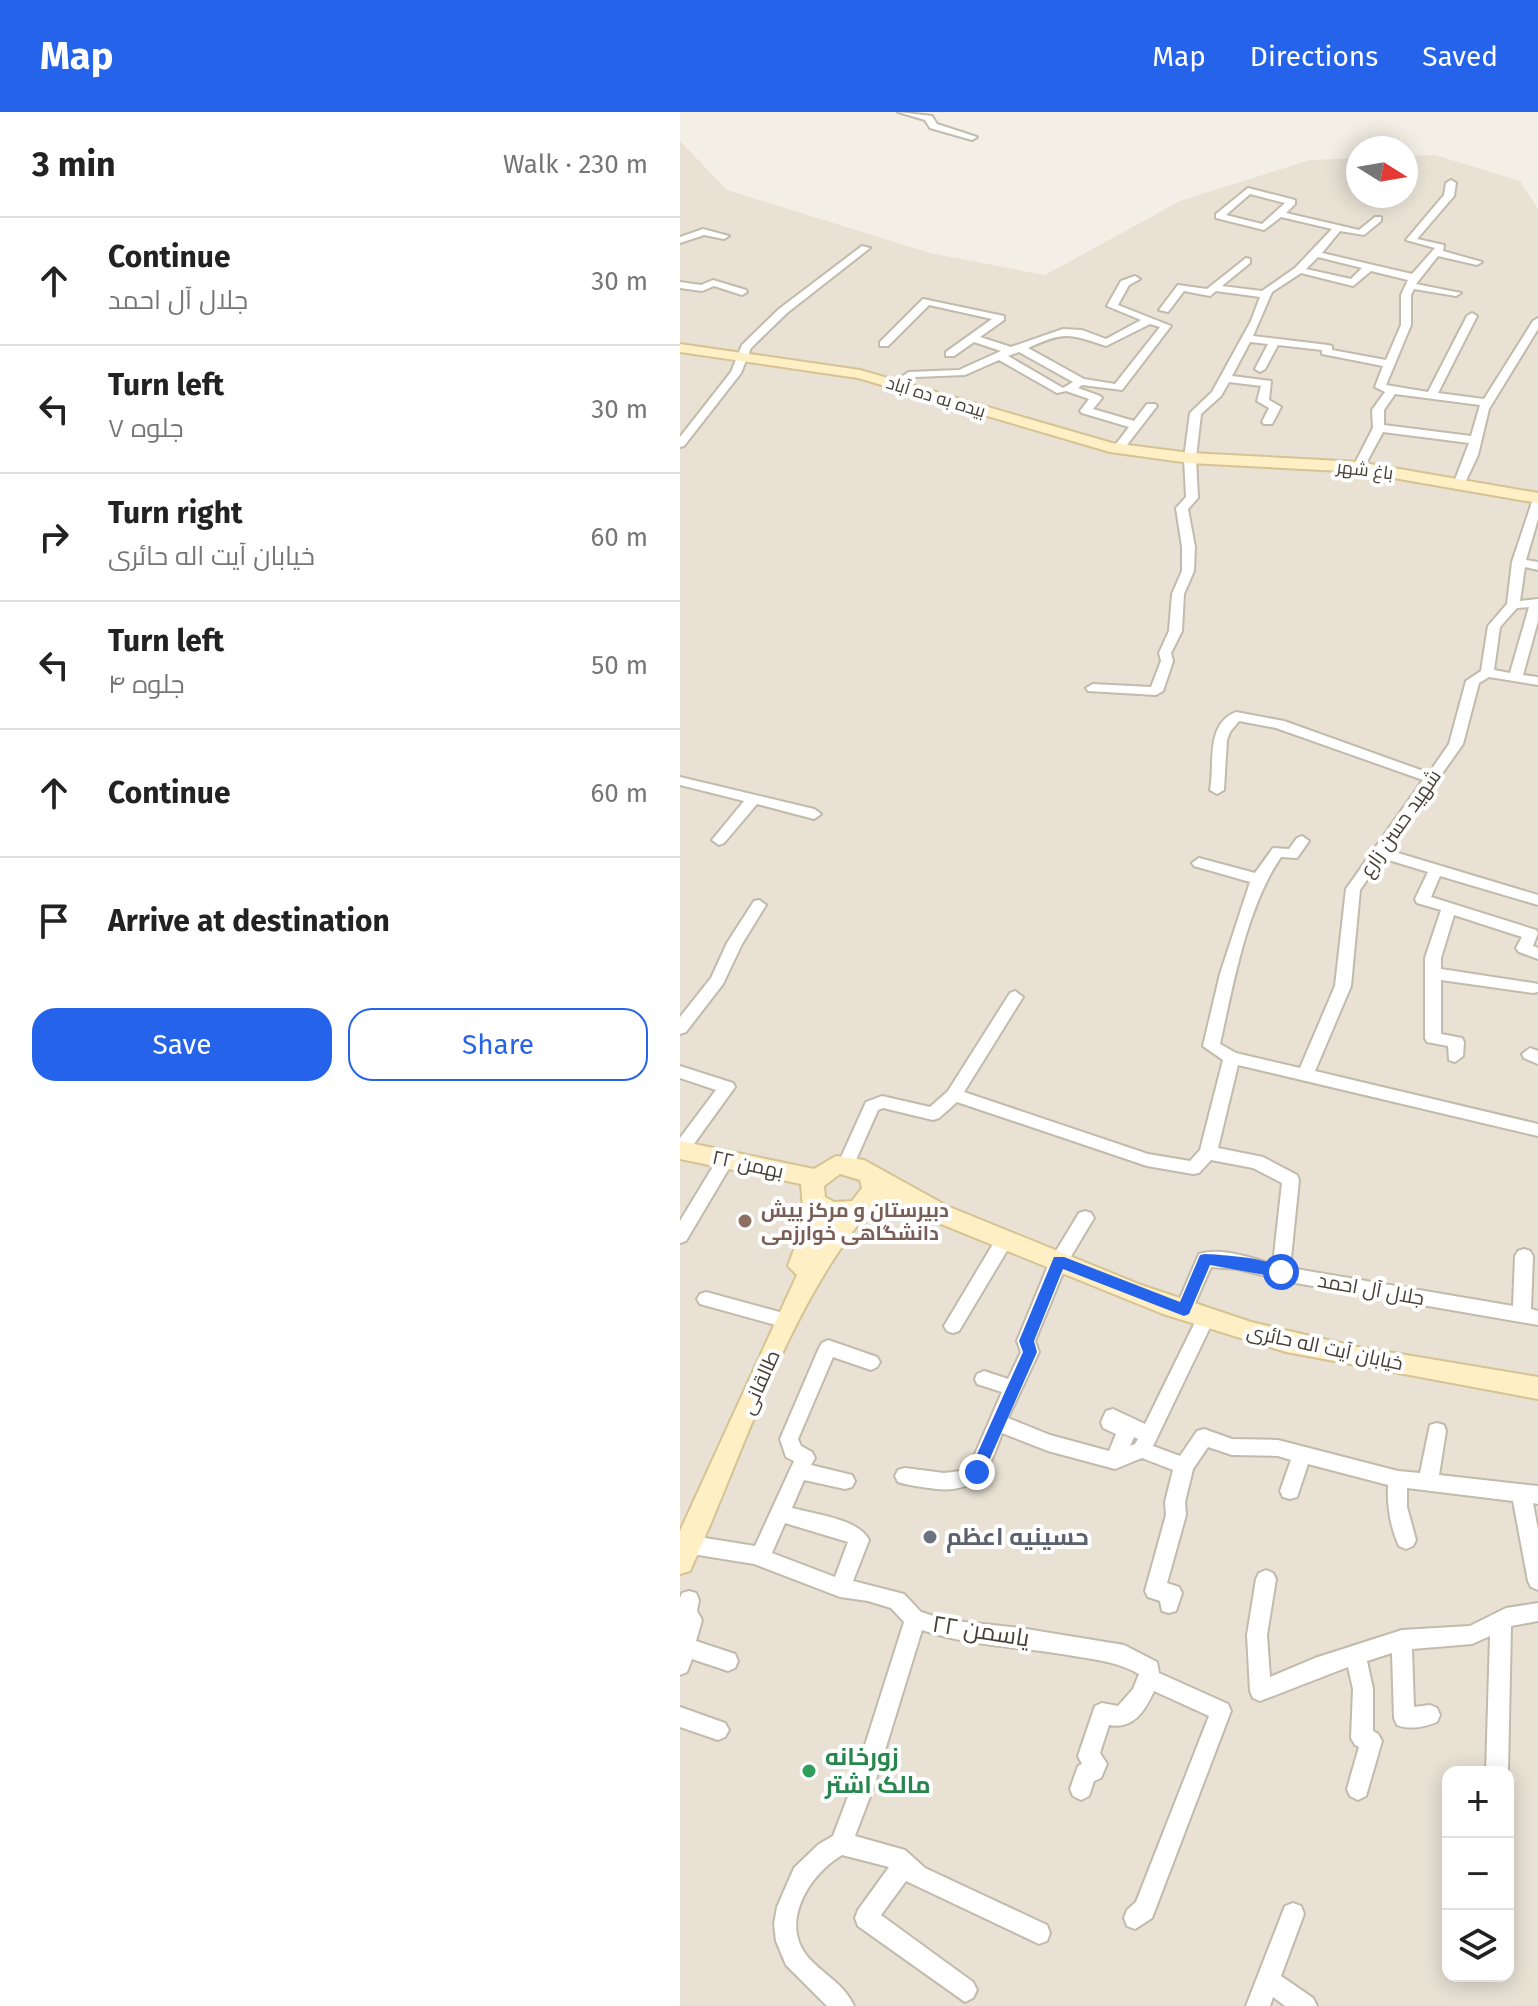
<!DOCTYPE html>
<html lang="en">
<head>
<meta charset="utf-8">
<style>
  body { margin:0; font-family:"Fira Sans",Cairo,sans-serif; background:#f6f6f6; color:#222 }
  .controls { position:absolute; right:24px; bottom:24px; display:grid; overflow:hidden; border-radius:16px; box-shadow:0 4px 20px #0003 }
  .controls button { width:72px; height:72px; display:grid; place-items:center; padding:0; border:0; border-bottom:2px solid #e0e0e0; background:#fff; color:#222; font:40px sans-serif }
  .compass { position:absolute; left:666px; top:24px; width:72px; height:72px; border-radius:50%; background:#fff; box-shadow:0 4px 20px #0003; rotate:101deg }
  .stop { position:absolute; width:24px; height:24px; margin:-18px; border:6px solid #2563eb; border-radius:50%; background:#fff }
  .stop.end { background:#2563eb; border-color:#fff; box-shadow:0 2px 8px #0008 }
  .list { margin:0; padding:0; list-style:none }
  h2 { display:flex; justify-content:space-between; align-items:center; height:104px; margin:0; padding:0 32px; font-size:34px }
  h2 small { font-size:26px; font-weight:400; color:#767676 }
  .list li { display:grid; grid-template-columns:52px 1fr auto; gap:24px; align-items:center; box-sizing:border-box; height:128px; padding:0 32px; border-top:2px solid #e0e0e0 }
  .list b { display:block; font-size:30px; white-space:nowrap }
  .list p { margin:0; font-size:26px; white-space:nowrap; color:#767676 }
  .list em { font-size:26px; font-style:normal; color:#767676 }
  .actions { display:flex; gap:16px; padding:24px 32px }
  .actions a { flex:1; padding:18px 0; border:2px solid #2563eb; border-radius:24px; text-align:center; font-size:28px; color:#2563eb }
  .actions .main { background:#2563eb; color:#fff }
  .icon { flex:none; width:44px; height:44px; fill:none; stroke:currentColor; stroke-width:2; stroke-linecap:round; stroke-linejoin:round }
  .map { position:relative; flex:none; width:858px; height:1894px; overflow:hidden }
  header { display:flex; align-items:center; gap:48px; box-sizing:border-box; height:112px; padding:0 40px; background:#2563eb; color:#fff }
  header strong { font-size:38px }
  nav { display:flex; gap:44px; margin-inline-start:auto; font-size:28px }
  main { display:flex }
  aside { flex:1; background:#fff }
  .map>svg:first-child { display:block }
  .residential { fill:#e8e1d4; fill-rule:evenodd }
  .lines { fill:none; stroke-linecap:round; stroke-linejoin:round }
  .street-casing { stroke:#c2baab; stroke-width:4 }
  .secondary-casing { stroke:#d6c394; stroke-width:4 }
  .street { fill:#fff; fill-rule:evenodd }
  .secondary { fill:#ffefc5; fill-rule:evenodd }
  .route { fill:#2563eb }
  .education-dot { fill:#8d6e63; stroke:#fff; stroke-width:3 }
  .worship-dot { fill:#6b7280; stroke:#fff; stroke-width:3 }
  .leisure-dot { fill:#2e9e5b; stroke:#fff; stroke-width:3 }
  .labels { text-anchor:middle; stroke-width:8; stroke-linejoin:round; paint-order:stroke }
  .far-street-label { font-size:18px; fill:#473f35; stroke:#fff }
  .street-label { font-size:20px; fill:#473f35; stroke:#fff }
  .education-label { font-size:20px; font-weight:bold; fill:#785e54; stroke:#fff; text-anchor:start }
  .near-worship-label { font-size:24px; font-weight:bold; fill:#5b616d; stroke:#fff; text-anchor:start }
  .near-street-label { font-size:24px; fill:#473f35; stroke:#fff }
  .near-leisure-label { font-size:24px; font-weight:bold; fill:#27864d; stroke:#fff; text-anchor:start }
</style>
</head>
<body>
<header>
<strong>Map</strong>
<nav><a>Map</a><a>Directions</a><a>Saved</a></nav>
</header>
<main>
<aside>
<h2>3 min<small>Walk · 230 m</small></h2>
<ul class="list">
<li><svg class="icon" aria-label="ahead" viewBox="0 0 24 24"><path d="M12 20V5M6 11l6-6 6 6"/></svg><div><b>Continue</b><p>جلال آل احمد</p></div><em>30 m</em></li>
<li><svg class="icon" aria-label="left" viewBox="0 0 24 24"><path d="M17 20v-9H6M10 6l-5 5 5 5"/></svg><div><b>Turn left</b><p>جلوه ۷</p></div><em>30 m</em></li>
<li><svg class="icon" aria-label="right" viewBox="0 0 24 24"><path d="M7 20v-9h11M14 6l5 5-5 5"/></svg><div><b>Turn right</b><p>خیابان آیت اله حائری</p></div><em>60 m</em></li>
<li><svg class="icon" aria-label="left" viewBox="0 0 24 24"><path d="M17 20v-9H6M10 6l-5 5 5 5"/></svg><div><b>Turn left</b><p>جلوه ۴</p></div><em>50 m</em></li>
<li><svg class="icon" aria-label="ahead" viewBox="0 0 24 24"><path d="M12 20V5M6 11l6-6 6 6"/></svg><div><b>Continue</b></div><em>60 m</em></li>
<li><svg class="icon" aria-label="arrive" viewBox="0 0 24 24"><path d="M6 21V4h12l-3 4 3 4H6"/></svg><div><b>Arrive at destination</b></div></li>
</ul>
<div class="actions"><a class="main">Save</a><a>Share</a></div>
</aside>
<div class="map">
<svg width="858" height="1894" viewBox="0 0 858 1894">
  <rect width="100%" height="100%" fill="#f4efe6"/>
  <!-- residential -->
  <path class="residential" d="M0 29 47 78 250 141 365 163 500 89 630 48 678 46V84H726V44L755 43 840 69 858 97V1894H0ZM768 1660H828V1864H768Z"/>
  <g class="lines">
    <!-- street casing -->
    <g class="street-casing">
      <g id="street">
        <polygon points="218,0 252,4 257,12 297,25 292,28 250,16 245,8"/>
        <path d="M771 68 776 71 774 84 737 127 764 133 763 139 802 150 797 153 758 144 736 172 781 181 776 184 734 177 731 183V213L706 273 748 280 787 204 792 201 797 204 758 281 804 287 853 209 858 206V217L809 297 798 343 783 375 773 373 789 331 703 320 683 357 673 355 693 316 692 298 705 280 695 275 703 254 642 242V238L598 233 585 257 580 260 575 257 588 232 570 230 552 264 591 269 589 288 601 295 592 312H584L582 310 589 296 577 289 581 274 549 270 541 284 521 302 516 346 518 386 508 397 515 435 514 459 504 482 502 519 491 541 493 549 483 579 476 583 408 579 406 576 413 572 471 575 481 549 479 541 489 519 492 482 502 459V435L496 396 506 385 504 346 510 301 532 280 571 209 580 185 536 179 530 184 504 179 488 200 479 198 498 173 527 177 566 146 570 147V151L542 174 582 179 615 156 652 117 601 105 584 118 536 106V102L568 76 615 88V92L606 101 679 118 695 105H701V109L684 123 660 119 642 141 732 162 755 136 726 128 764 83 766 71ZM570 82 605 91 582 112 546 103ZM638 145 682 156 671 167 626 157ZM691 159 728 168 721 183V213L706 248 652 238V234L648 233 573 224 592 180 621 161 673 174ZM715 282 800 293 791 324 704 313V298Z"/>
        <polygon points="23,117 49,124 44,127 24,123 0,131 0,125"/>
        <polygon points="182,134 190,136 107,201 71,236 61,261 4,334 0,335 0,325 51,260 62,233 99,197"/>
        <path d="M455 164 460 167 449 173 438 193 491 214 442 278 402 273 398 276 420 284 422 286 413 297 454 309 467 292H475L477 294 443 338 433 336 449 315 402 301 400 299 409 287 386 279 377 281 319 248 285 263 235 265 218 275 209 273 229 260 279 258 321 239 294 230 274 244H266V240L312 207 249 193 208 234H200V230L243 187 324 204V208L300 225 331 235 383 217 402 218 426 227 461 208 427 194 441 169ZM470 212 480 215 435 272 404 267 348 236C385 219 389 222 426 234ZM339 240 393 270 383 276 328 244Z"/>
        <polygon points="33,168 66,178 67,180 62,183 34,174 22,179 0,176 0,170 21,173"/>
        <path d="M858 386V407L846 448 858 450V458L845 455 840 489 858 487V509L843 563 858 565V573L809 565 799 571 783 632 708 738 858 783V793L760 764 751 785 856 818 858 821 853 834 858 836V847L839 840 836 836 842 825 774 803 761 846V857L853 871 858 872V880L853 881 761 868V922L782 926 784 930 783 944 775 950 769 948 768 934 747 930 745 926V846L761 798 737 791 735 787 748 760 702 746 680 778 671 874 635 959 858 1012V1024L558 953 538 1036 583 1045 617 1063 619 1068 610 1156 833 1194 835 1144 838 1139 844 1137 850 1139 853 1144 851 1197 858 1199V1213L610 1170 558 1157 531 1155 510 1203 504 1205 498 1203 495 1198 519 1142C541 1135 571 1146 593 1152L602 1071 573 1056 531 1048 519 1061 513 1062 467 1054 277 990 259 1006 253 1008 203 996 198 998 172 1057H160L158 1052 186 990 202 984 250 995 268 979 330 881 335 879 343 885 284 980 468 1042 510 1049 520 1038 543 948 523 934 540 862 570 770 514 754 512 751 519 746 575 761 593 736 609 737 617 726 622 724 629 729 617 746 601 745C567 794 553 873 540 932L556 941 620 956 655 874 666 777 743 668 596 616 559 609 550 620 547 628 544 678 537 682 530 678C535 652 525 612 556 600L604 609 749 661 769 632 786 569 801 559 808 514 827 492 832 450 852 390ZM849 495 830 561 814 558 820 515 837 496Z"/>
        <polygon points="0,665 134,697 141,702 134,707 77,692 44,731 39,733 32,728 64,689 0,673"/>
        <polygon points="79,788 86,793 62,832 43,872 6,920 0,922 0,905 31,866 47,831 74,789"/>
        <polygon points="850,936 858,939 858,952 844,946 842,942"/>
        <polygon points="0,954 53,971 55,975 6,1043 0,1044 0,1026 36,978 0,966"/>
        <polygon points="46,1042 52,1043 54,1048 6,1129 0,1131 0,1109 40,1043"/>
        <path d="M405 1099 411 1101 414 1106 387 1151 355 1229 359 1240 328 1306 370 1323 429 1339 436 1322 423 1316 421 1310 426 1299 433 1297 465 1312 520 1200 526 1198 532 1200 535 1205 473 1334 500 1344 517 1319 524 1317 552 1327 598 1328 718 1359 740 1361 750 1313 757 1311 764 1313 766 1319 759 1363 858 1374V1392L853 1391 858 1418V1478L851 1475 848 1469 833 1389 727 1376V1395L736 1428 733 1434 726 1437 719 1434C710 1414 707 1394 708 1373L628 1352 617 1385 610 1387 603 1385 600 1379 611 1348 598 1344 552 1343 528 1335 513 1357 505 1390 506 1403 487 1471 499 1475 502 1481 496 1499 489 1501 482 1499 480 1489 468 1485 465 1479 486 1403 485 1390 493 1358 462 1346 435 1357 368 1339 322 1321C310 1356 300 1381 256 1377 244 1375 230 1374 218 1370L215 1364 218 1358 225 1356 264 1361 281 1359 295 1342 322 1280 297 1272 295 1267 297 1262 304 1259 328 1267 341 1240 337 1229 370 1149 399 1101ZM454 1325 458 1327 455 1332 450 1334Z"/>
        <polygon points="325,1120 331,1122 334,1127 331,1132 279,1219 273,1221 267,1219 264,1214 267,1209 319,1122"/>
        <polygon points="26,1180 96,1199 102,1201 105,1206 102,1211 96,1213 20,1192 17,1187 20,1182"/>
        <path d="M148 1228 197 1245 200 1250 197 1255 191 1258 153 1245 118 1327 121 1334 132 1340 135 1346 131 1353 172 1363 175 1369 172 1375 165 1377 124 1368 112 1396C134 1402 179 1407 189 1428L173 1469 224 1482 241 1500 266 1508 340 1516 444 1533 477 1550 479 1561 548 1592 551 1599 472 1806 455 1817 447 1814 444 1806 447 1798 456 1790 529 1604 474 1579C465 1599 453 1618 429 1613L420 1641 427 1652 421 1666 414 1669 409 1684 401 1688 393 1684 390 1677 398 1654 402 1652 398 1644 415 1594 422 1591 438 1594 453 1577 459 1562C438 1550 417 1548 394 1544 344 1535 288 1534 242 1518L194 1674 175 1724 225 1738 245 1756 367 1813 370 1821 367 1829 359 1832 226 1769 201 1803 293 1870 297 1878 293 1886 285 1890 178 1814 175 1806 178 1798 209 1755 162 1743C131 1761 99 1809 127 1844 142 1862 164 1871 174 1894H147L106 1853 96 1829 94 1812 97 1795 114 1756 139 1732 153 1724 172 1674 224 1510 211 1496 188 1489 160 1485 74 1452 0 1440V1422L75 1434 114 1349 106 1345 100 1327 139 1236 142 1231ZM105 1411 168 1430 155 1465 92 1441Z"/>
        <path d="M586 1458 593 1461 596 1467 587 1523 590 1565 635 1546 722 1518 790 1514 826 1496 858 1491V1509L831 1514 828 1660H806L810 1524 792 1532 732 1537 734 1595 750 1593 757 1596 760 1603 757 1610C745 1615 729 1618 717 1613L714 1606 712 1541 687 1549 693 1577V1619L698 1622 702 1629 686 1684 678 1688 670 1684 667 1677 679 1635 675 1633 671 1626 673 1577 668 1555 580 1589 573 1586 570 1579 567 1523 576 1467 579 1461Z"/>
        <polygon points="9,1479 16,1481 19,1488 17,1499 22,1508 16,1529 55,1542 58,1549 55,1556 48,1559 12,1547 7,1560 0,1563 0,1486 2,1481"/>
        <polygon points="0,1595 45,1611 49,1618 45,1625 38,1628 0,1615"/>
        <polygon points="613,1791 621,1794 624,1802 601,1864 633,1886 637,1894 605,1894 593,1885 590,1894 566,1894 605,1794"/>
      </g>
    </g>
    <!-- secondary casing -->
    <g class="secondary-casing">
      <g id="secondary">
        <polygon points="0,232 180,258 432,331 510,341 679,350 858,381 858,391 679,360 510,351 430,340 178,266 0,240"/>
        <path d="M0 1029 134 1057 156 1044 184 1048 267 1094 461 1173 571 1210 678 1235 858 1265V1287L606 1240 483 1202 256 1110 214 1104 184 1105C104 1204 63 1343 10 1459L0 1462V1419L117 1163 108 1154 124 1110 121 1072 0 1047ZM160 1062 180 1068 182 1076 172 1089 154 1090 145 1085 144 1074ZM147 1107 154 1109 144 1120Z"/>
      </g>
    </g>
    <!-- street -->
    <use href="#street" class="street"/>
    <!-- secondary -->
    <use href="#secondary" class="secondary"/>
  </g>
  <!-- route -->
  <path class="route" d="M525 1142C545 1143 596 1146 608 1160L601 1166 530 1153 509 1202 504 1204 383 1157 354 1229 357 1240 304 1360 302 1364H291L289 1360 343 1240 339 1229 374 1145H384L500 1190 520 1143Z"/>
  <!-- markers -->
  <circle class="education-dot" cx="65" cy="1109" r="8"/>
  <circle class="worship-dot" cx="250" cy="1425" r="8"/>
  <circle class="leisure-dot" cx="129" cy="1659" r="8"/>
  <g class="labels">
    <!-- far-street labels -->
    <g class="far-street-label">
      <text transform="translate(256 285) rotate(17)" y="6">بیده به ده آباد</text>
      <text transform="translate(685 358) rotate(7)" y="6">باغ شهر</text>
    </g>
    <!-- street labels -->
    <g class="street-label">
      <text transform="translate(720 711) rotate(-55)" y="7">شهید حسن زارع</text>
      <text transform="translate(68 1052) rotate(12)" y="7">۲۲ بهمن</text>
      <text transform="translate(691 1177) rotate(10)" y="7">جلال آل احمد</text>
      <text transform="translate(645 1235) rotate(12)" y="7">خیابان آیت اله حائری</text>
      <text transform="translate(80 1270) rotate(-66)" y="7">طالقانی</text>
    </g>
    <!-- education labels -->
    <g class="education-label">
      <text x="81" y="1105">دبیرستان و مرکز پیش<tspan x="81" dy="23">دانشگاهی خوارزمی</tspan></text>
    </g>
    <!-- near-worship labels -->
    <g class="near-worship-label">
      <text x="266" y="1433">حسینیه اعظم</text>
    </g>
    <!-- near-street labels -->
    <g class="near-street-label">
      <text transform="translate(301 1519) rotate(9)" y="8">یاسمن ۲۲</text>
    </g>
    <!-- near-leisure labels -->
    <g class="near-leisure-label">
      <text x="145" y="1653">زورخانه<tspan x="145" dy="28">مالک اشتر</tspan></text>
    </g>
  </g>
</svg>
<div class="controls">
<button>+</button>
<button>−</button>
<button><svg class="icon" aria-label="layers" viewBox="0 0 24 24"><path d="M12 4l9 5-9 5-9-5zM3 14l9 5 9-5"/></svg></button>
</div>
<svg class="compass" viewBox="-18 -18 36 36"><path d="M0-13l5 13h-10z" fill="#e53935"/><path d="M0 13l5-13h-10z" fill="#767676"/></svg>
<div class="stop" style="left:601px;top:1160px"></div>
<div class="stop end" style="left:297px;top:1360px"></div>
</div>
</main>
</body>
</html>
